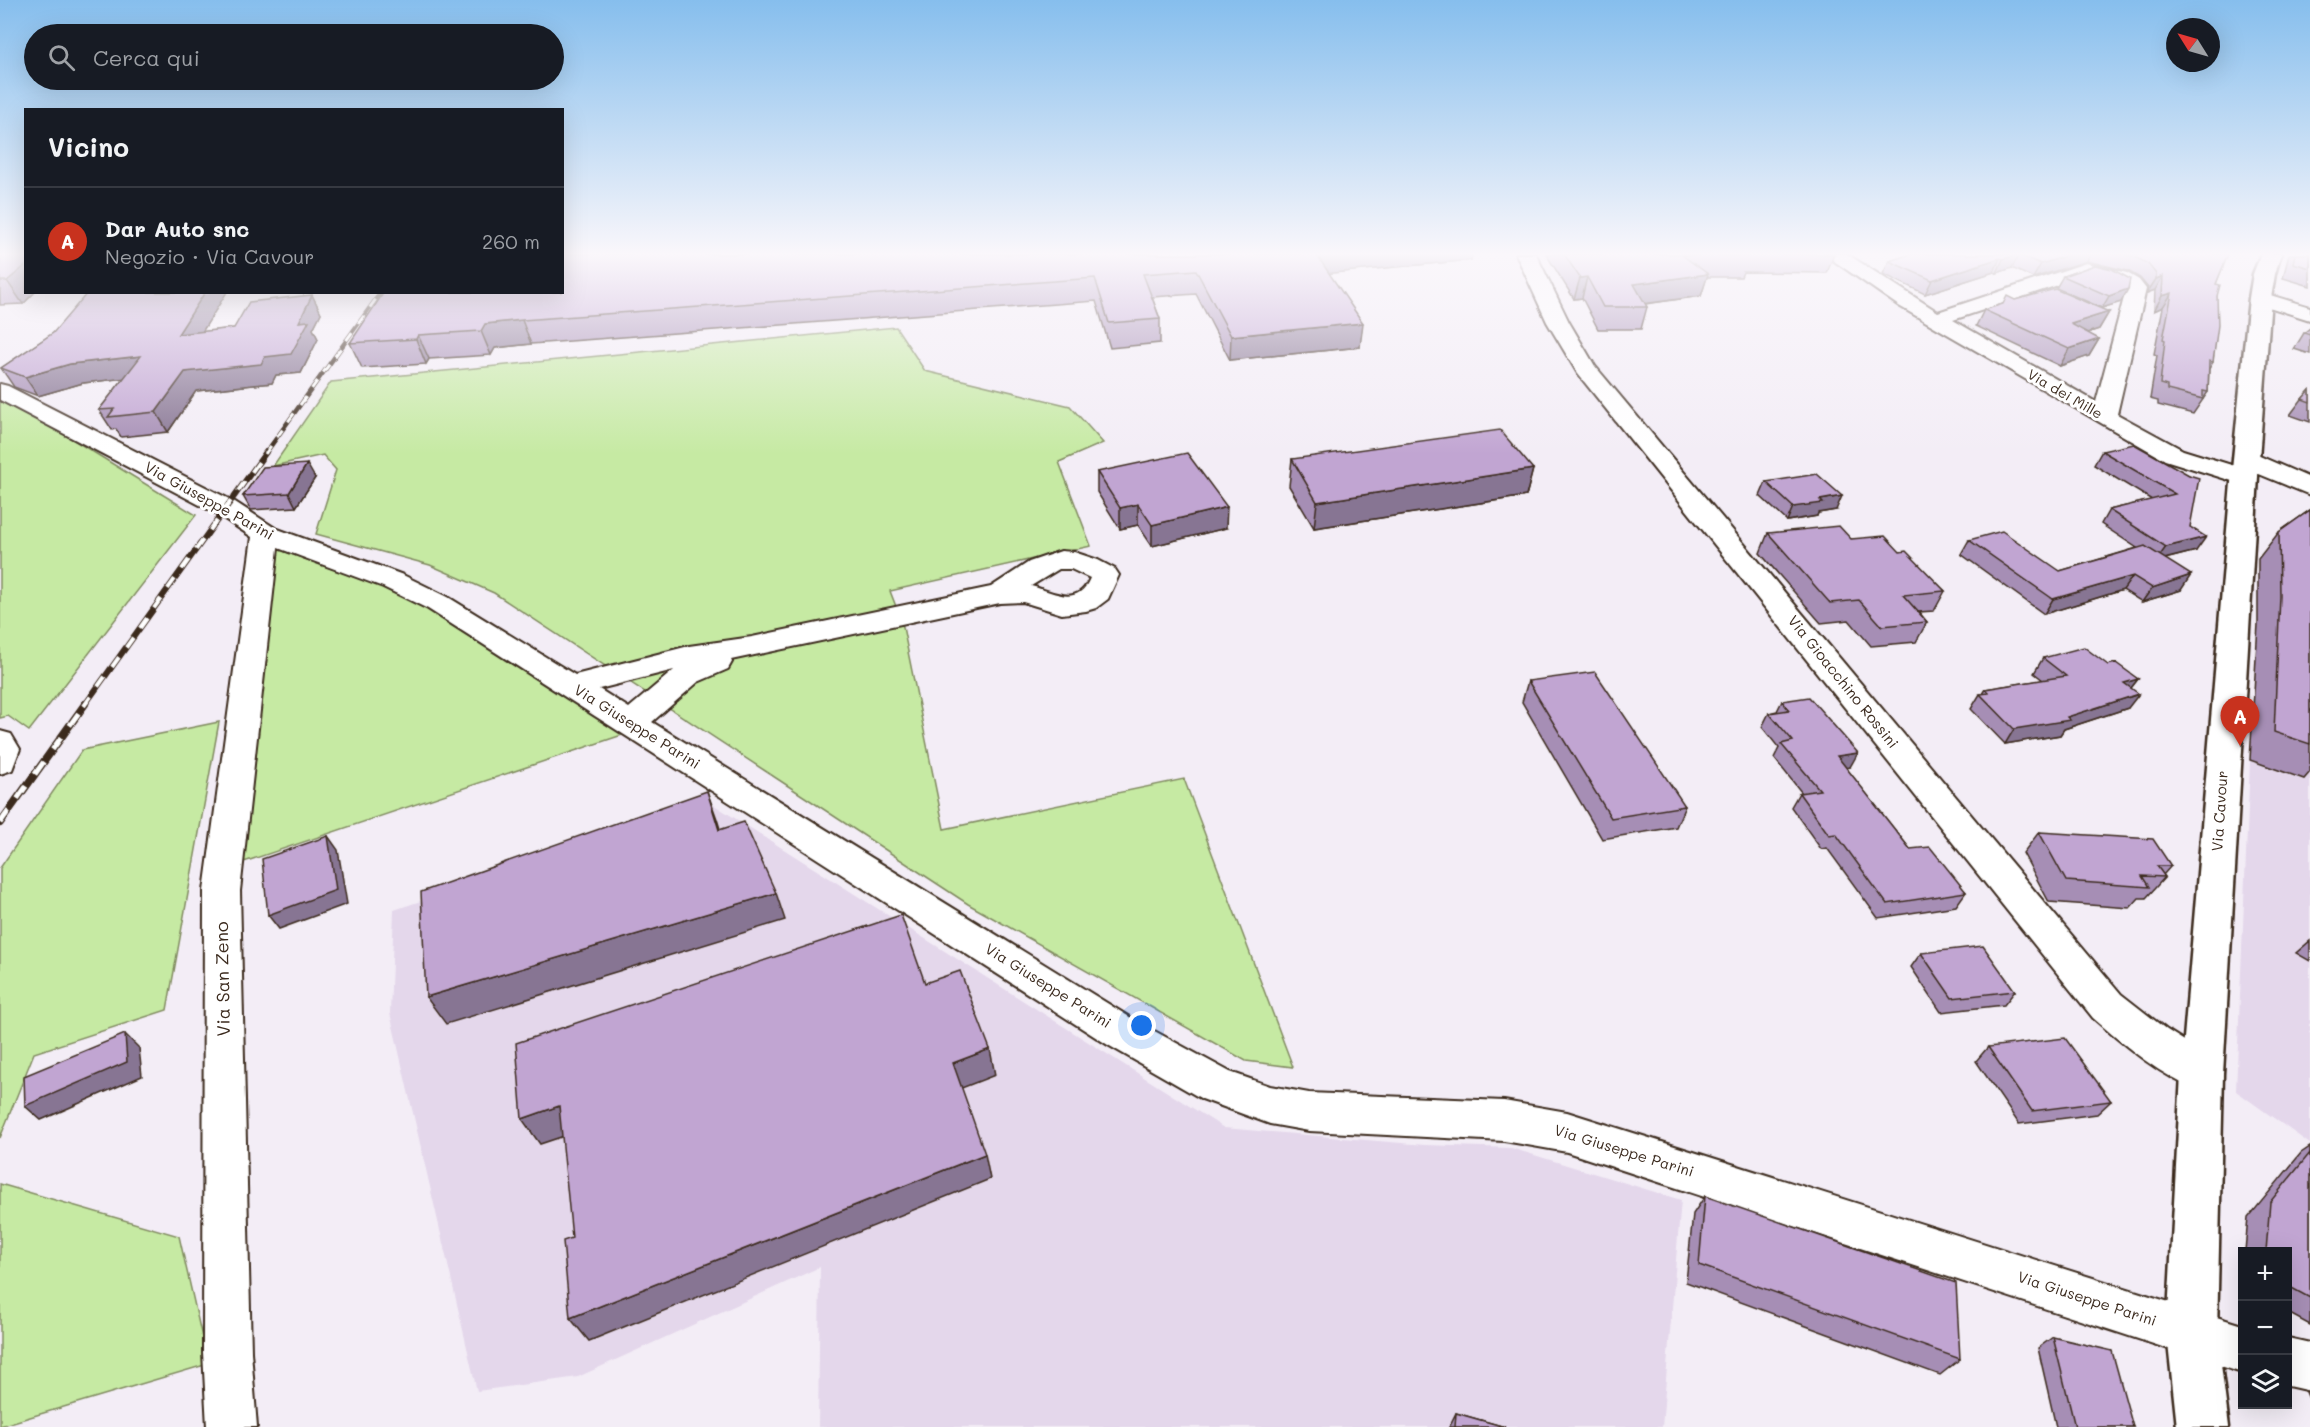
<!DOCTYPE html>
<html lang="it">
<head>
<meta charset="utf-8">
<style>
  body { margin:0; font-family:Mali,sans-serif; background:#20242c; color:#f1f3f6 }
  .controls { position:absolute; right:18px; bottom:18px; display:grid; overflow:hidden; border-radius:0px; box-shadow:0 6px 24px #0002 }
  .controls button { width:54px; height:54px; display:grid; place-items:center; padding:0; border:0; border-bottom:2px solid #363941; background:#171b24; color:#f1f3f6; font:30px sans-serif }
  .compass { position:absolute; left:2166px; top:18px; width:54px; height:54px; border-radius:50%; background:#171b24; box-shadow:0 6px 24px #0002; rotate:307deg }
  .you { position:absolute; left:1142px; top:1026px; width:21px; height:21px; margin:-15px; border:4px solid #fff; border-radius:50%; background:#1a73e8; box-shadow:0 0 0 9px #1a73e833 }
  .badge { display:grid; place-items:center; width:39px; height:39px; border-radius:50%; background:#c8321e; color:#fff; font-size:20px; font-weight:700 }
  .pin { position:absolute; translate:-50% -50px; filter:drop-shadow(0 2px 3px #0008) }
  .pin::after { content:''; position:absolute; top:32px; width:21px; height:18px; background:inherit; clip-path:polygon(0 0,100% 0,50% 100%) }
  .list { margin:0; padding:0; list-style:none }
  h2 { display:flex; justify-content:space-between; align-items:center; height:78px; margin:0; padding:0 24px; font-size:26px }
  h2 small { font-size:20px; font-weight:400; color:#9ea1a6 }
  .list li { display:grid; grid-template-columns:39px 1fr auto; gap:18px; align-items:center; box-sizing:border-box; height:108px; padding:0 24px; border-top:2px solid #363941 }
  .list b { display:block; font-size:22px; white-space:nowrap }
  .list p { margin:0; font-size:20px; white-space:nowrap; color:#9ea1a6 }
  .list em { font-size:20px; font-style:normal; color:#9ea1a6 }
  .icon { flex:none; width:33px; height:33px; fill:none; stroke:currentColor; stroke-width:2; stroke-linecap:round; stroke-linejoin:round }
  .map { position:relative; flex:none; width:2310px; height:1427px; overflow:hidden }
  .search { position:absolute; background:#171b24; box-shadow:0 6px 24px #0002; left:24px; top:24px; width:540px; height:66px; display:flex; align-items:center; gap:15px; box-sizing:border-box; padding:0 21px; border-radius:33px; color:#9ea1a6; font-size:22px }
  .panel { position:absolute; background:#171b24; box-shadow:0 6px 24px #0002; left:24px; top:108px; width:540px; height:186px; border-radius:0px }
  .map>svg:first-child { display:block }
  .built { fill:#e4d7eb }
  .green { fill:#c6eaa3; stroke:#808a60; stroke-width:1.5 }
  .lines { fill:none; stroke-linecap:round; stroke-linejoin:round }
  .street-casing { stroke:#3b2a1e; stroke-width:4 }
  .secondary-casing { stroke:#3b2a1e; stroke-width:5 }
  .street { fill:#fff; fill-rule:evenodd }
  .secondary { fill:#fff; fill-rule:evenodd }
  .rail-far2-casing { stroke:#3b2a1e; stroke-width:4.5 }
  .rail-far1-casing { stroke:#3b2a1e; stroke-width:6 }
  .rail-casing { stroke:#3b2a1e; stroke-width:8 }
  .rail-far2 { stroke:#fff; stroke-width:3; stroke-dasharray:10; stroke-linecap:butt }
  .rail-far1 { stroke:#fff; stroke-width:4; stroke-dasharray:12; stroke-linecap:butt }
  .rail { stroke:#fff; stroke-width:5; stroke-dasharray:15; stroke-linecap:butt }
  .wall { fill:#a68eb5; stroke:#3b2a1e; stroke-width:1.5 }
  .shaded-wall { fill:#877493; stroke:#3b2a1e; stroke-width:1.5 }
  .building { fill:#c1a5d2; stroke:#3b2a1e; stroke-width:1.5 }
  .labels { text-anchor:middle; stroke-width:6; stroke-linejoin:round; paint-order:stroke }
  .far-street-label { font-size:14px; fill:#3b2a1e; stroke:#fff }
  .street-label { font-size:15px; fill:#3b2a1e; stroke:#fff }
  .near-street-label { font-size:18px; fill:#3b2a1e; stroke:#fff }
</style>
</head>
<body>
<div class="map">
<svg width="2310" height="1427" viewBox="0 0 2310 1427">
  <rect width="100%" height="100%" fill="#f3edf6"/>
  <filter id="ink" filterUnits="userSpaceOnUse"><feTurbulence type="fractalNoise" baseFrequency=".0167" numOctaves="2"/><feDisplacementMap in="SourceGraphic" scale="12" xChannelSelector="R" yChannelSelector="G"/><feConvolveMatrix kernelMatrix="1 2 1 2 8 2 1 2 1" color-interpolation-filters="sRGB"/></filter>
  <g filter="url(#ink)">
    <!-- built -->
    <g class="built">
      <polygon points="2250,760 2303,779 2310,764 2310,1144 2236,1091"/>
      <polygon points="711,803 1224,1128 1425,1145 1511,1148 1681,1200 1662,1427 818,1427 820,1267 578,1377 477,1391 390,1013 394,910"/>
    </g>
    <!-- green -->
    <g class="green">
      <polygon points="896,327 925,371 1070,406 1103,443 1059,462 1091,546 890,591 902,622 944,829 1184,779 1293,1067 1246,1061 968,904 494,593 430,565 316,534 336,470 323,455 273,466 331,382"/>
      <polygon points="0,399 28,412 196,515 29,731 8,716 0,718"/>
      <polygon points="277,549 411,597 628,733 241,863"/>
      <polygon points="219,722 167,1010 34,1053 0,1138 0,868 82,750"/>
      <polygon points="0,1184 179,1236 208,1364 0,1426"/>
    </g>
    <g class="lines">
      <!-- street casing -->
      <g class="street-casing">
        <g id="street">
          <path d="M1516 254H1536L1569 322 1595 366 2121 994 2167 1030 2216 1061 2222 1074 2216 1087 2202 1092C2162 1077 2125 1046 2093 1018L1578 374 1547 322Z"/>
          <path d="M1824 254H1847L1938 312 2086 263 2127 273 2139 280 2146 289 2117 414 2183 450 2254 472 2237 464 2234 459 2237 454 2246 452 2255 454 2310 478V495L2254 472 2258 477 2254 482 2245 485 2165 460 1899 306ZM2088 275 2106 279 2126 290 2096 402 1953 320Z"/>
          <polygon points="2260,292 2310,307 2310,320 2253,302 2250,298 2253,294"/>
          <path d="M0 384 8 386 235 502 275 528 403 575 448 597 575 675 689 646 752 637 991 587 1029 562 1061 551 1074 552 1098 560 1115 569 1119 575 1108 599 1096 608 1086 611 1062 614 1023 602 1000 603 731 660 732 662 728 669 698 682 652 722 1136 1021 1230 1072 1270 1086 1309 1093 1504 1101 1567 1112 2242 1325V1373L1567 1152 1504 1141 1309 1131 1270 1124 1202 1099 1108 1045 428 609 383 587 278 548 240 891 251 1352 257 1427H207L203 1352 204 891 252 537 217 514 0 400ZM1059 569H1071L1090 578C1078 608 1054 592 1031 586ZM674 670 629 708 599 689Z"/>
          <polygon points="0,731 11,734 20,749 12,770 0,774"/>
          <polygon points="2288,1338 2310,1343 2310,1391 2288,1386"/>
        </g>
      </g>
      <!-- secondary casing -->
      <g class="secondary-casing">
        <polygon id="secondary" points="2261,254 2281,254 2275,274 2271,298 2259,459 2223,1074 2217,1333 2229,1427 2177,1427 2167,1333 2181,1074 2233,459 2249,298 2253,274"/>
      </g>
      <!-- street -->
      <use href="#street" class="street"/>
      <!-- secondary -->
      <use href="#secondary" class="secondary"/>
      <!-- rail-far2 casing -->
      <g class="rail-far2-casing">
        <polyline id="rail-far2" points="265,454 381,292"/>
      </g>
      <!-- rail-far1 casing -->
      <g class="rail-far1-casing">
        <polyline id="rail-far1" points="84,706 266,452"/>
      </g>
      <!-- rail casing -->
      <g class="rail-casing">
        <polyline id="rail" points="0,823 85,704"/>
      </g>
      <!-- rail-far2 -->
      <use href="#rail-far2" class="rail-far2"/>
      <!-- rail-far1 -->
      <use href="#rail-far1" class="rail-far1"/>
      <!-- rail -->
      <use href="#rail" class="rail"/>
    </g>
    <!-- wall -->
    <g class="wall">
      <polygon points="0,254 26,292 35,292 23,304 0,305"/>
      <polygon points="562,254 1472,254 1471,260 1329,273 1360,347 1230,360 1196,294 1152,297 1160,319 1160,343 1110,348 1096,301 531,344 495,348 491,355 429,359 426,364 362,368 350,343"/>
      <polygon points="1546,254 1834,254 1827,273 1743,272 1741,277 1707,277 1701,296 1645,304 1647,307 1641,329 1598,329 1582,298 1574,299"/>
      <polygon points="1911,254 2228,254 2216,284 2217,296 2213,362 2209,369 2208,392 2193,414 2158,405 2158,401 2150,399 2157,355 2154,354 2163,307 2154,311 2155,290 2147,293 2148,288 2140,278 2128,271 2087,261 2033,278 2012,268 1997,273 1994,272 1925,294 1883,274 1889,261"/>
      <polygon points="2289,254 2310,254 2310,286 2283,278"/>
      <polygon points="2095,265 2121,302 2102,308 2056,288 2063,276"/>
      <polygon points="312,295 321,313 313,329 318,339 301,373 276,375 272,383 196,391 168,432 121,437 116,429 112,430 99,410 124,378 83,383 38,396 14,387 1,368 53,333 202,332 234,328"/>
      <polygon points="2015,300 2109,312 2099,329 2087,333 2099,339 2089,356 2060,366 1976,326 1984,310"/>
      <polygon points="2310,328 2310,354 2294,349 2304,333"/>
      <polygon points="2310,390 2310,422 2290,415 2302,399"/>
      <polygon points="2102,451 2189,475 2190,527 2196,551 2165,559 2181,590 2142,602 2123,590 2044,614 1961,554 1969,540 2060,571 2137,548 2101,524 2109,510 2152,500 2094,465"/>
      <polygon points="1292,459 1533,469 1526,496 1314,528 1289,486"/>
      <polygon points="1097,472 1226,528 1152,546 1138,525 1120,529 1097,492"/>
      <polygon points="315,478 296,507 251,510 243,496"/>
      <polygon points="1766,482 1836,510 1818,513 1817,516 1787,521 1760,496"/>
      <polygon points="2310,510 2310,772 2304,779 2250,760 2258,624 2258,559 2279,532"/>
      <polygon points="1768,533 1851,539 1900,552 1945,591 1934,611 1919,612 1927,622 1916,642 1871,646 1849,620 1821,623 1760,553"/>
      <polygon points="2043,658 2108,665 2138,679 2131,688 2128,708 2064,729 2060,735 2005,744 1971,709 1980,694 1982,694 1985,689 2043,680 2034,673"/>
      <polygon points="1528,681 1685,806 1676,827 1602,839 1522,702"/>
      <polygon points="1782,701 1850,767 1846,768 1910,849 1966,892 1956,906 1878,918 1827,848 1821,849 1791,807 1799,793 1802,793 1774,758 1779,748 1762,727 1769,713 1777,711"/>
      <polygon points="2039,832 2171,866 2163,875 2165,877 2146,898 2139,898 2130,908 2049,902 2023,853"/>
      <polygon points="2310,941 2310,961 2296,953"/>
      <polygon points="1921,953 2015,991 2004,1005 1941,1012 1911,967"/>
      <polygon points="1988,1047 2111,1101 2097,1114 2019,1124 1976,1061"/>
      <polygon points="2310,1147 2310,1325 2288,1313 2288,1251 2245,1251 2248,1218 2301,1153"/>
      <polygon points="1705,1196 1960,1359 1940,1375 1686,1282 1693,1214"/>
      <polygon points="2242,1272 2242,1290 2241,1289"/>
      <polygon points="2053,1337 2133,1427 2056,1427 2038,1348"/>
      <polygon points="2310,1390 2310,1401 2306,1392"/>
      <polygon points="1456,1413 1505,1427 1449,1427"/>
    </g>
    <!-- shaded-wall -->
    <g class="shaded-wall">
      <polygon points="1314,254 1472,254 1471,260 1312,275"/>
      <polygon points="2072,254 2090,254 2087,261 2033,278 2041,264"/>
      <polygon points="2019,255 2012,268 1997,273 2003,259"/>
      <polygon points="2000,258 1994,272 1925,294 1932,280"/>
      <polygon points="26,265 26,292 35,292 23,304 7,281"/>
      <polygon points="1708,274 1701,296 1628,306 1634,284"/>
      <polygon points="2163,276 2155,290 2147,293 2156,279"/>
      <polygon points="1587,277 1582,298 1574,299 1580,278"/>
      <polygon points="2128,289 2121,302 2102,308 2109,296"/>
      <polygon points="205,292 227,292 189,353 178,334"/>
      <polygon points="2172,293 2163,307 2154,311 2162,296"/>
      <polygon points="312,295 321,313 313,329 318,339 301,373 276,375 272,383 196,391 168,432 156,412 185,372 265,357 299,322"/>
      <polygon points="2109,312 2099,329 2062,341 2071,324"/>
      <polygon points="522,320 531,344 495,348 491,355 481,331 485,324"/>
      <polygon points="1363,323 1360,347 1230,360 1231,336"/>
      <polygon points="418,335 429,359 426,364 416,339"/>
      <polygon points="2099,339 2089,356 2060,366 2069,349"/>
      <polygon points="141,356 153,375 83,383 38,396 25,377 70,364"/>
      <polygon points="307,464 315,478 296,507 289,493"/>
      <polygon points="1533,469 1526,496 1314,528 1317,502"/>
      <polygon points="1842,496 1836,510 1818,513 1817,516 1787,521 1793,507 1820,500"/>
      <polygon points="1138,504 1138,525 1120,529 1120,508"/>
      <polygon points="1227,507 1226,528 1152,546 1152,525"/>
      <polygon points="2206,537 2196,551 2156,561 2166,547"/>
      <polygon points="2191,575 2181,590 2142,602 2152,588"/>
      <polygon points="2133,576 2123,590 2044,614 2053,599"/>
      <polygon points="2138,679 2127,693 2124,683"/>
      <polygon points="2139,694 2128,708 2064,729 2060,735 2005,744 2014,729 2067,717"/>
      <polygon points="1858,753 1850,767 1829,771 1837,756"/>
      <polygon points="707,791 717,819 729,858 719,830"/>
      <polygon points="328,836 338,850 347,904 279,929 268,915"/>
      <polygon points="776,893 785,920 446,1024 426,997"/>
      <polygon points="125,1034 139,1048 142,1076 41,1120 25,1106"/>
      <polygon points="990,1049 995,1075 959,1089 953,1063"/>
      <polygon points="559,1106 576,1132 540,1144 522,1119"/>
      <polygon points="985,1154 990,1179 589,1341 570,1318"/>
    </g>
    <!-- building -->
    <g class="building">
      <polygon points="0,254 26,254 26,265 7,281 0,281"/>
      <polygon points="562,254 1316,254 1363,323 1231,336 1196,270 1143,274 1160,319 1109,323 1095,278 522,320 485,324 481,331 418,335 416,339 350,343 384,292 562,292"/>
      <polygon points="1564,254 1747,254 1748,256 1682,255 1708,274 1634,284 1647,307 1603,307 1587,277 1580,278"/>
      <polygon points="1911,254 2072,254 2041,264 2019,255 2003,259 2000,258 1932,280 1889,261"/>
      <polygon points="2123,254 2228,254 2216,284 2220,285 2217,296 2218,325 2213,362 2209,361 2208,392 2203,391 2203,399 2167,390 2167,386 2160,384 2165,340 2163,339 2172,293 2162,296 2163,276 2156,279 2156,274 2148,264 2135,257"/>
      <polygon points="2295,254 2310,254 2310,268 2293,263"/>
      <polygon points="2095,265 2112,269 2130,279 2128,289 2109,296 2063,276"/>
      <polygon points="2055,289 2109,312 2071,324 2099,339 2069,349 1984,310 2003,304 2007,296 2015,300"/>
      <polygon points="88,292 205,292 178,334 234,328 249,302 312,295 299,322 309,321 291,354 265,357 261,364 185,372 156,412 108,417 114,409 99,410 141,356 70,364 25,377 1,368 53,333"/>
      <polygon points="2310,328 2310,335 2304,333"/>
      <polygon points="2310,390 2310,402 2302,399"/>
      <polygon points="1500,430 1533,469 1317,502 1292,459"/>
      <polygon points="2134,444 2189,475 2199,478 2190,527 2206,537 2166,547 2109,510 2175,494 2102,451"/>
      <polygon points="1187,453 1227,507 1152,525 1138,504 1120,508 1097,472"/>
      <polygon points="307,464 289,493 243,496 263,467"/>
      <polygon points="1817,474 1842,496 1820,500 1823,503 1793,507 1766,482"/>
      <polygon points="2310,510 2310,744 2274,732 2280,596 2279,532"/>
      <polygon points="1839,526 1851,539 1885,536 1900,552 1906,551 1945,591 1903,595 1927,622 1882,626 1859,600 1830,603 1768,533"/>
      <polygon points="2002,531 2060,571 2145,546 2191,575 2152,588 2133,576 2053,599 1969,540"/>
      <polygon points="2084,647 2108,665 2116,663 2138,679 2124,683 2139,694 2067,717 2070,720 2014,729 1980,694 1989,693 1985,689 2066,676 2043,658"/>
      <polygon points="1595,672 1685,806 1611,818 1528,681"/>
      <polygon points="1809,697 1858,753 1837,756 1910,849 1930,847 1966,892 1887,904 1836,834 1829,835 1799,793 1820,790 1781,744 1793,741 1769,713 1789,710 1782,701"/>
      <polygon points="707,791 719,830 744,822 776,893 426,997 421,892"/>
      <polygon points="2039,832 2153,839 2171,866 2157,866 2165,877 2142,876 2149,887 2066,881"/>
      <polygon points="328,836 336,890 268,915 262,859"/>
      <polygon points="901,915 925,983 960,971 990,1049 953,1063 985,1154 570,1318 563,1241 572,1238 559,1106 522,1119 516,1043"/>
      <polygon points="1983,946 2015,991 1952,998 1921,953"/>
      <polygon points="125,1034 127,1062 25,1106 24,1076"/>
      <polygon points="2065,1038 2111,1101 2032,1111 1988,1047"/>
      <polygon points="2310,1153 2310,1298 2288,1286 2288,1251 2266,1251 2270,1202"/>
      <polygon points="1705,1196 1956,1283 1960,1359 1699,1265"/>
      <polygon points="2053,1337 2112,1351 2133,1427 2075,1427"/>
      <polygon points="1456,1413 1505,1427 1455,1427"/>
    </g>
  </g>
  <!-- sky -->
  <linearGradient id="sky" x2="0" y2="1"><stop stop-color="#86beed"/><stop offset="0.56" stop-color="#faf7fb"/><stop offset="1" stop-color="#faf7fb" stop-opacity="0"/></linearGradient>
  <rect width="2310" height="454" fill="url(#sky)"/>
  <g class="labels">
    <!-- far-street labels -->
    <g class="far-street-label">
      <text transform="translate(2065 394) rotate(30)" y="5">Via dei Mille</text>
    </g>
    <!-- street labels -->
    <g class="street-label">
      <text transform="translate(209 501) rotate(29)" y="5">Via Giuseppe Parini</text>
      <text transform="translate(1843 682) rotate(51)" y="5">Via Gioacchino Rossini</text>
      <text transform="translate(637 727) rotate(32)" y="5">Via Giuseppe Parini</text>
      <text transform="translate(2220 811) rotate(-86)" y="5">Via Cavour</text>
      <text transform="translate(1048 986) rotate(32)" y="5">Via Giuseppe Parini</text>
      <text transform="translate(1624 1151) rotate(17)" y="5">Via Giuseppe Parini</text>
      <text transform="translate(2087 1299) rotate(18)" y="5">Via Giuseppe Parini</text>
    </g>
    <!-- near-street labels -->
    <g class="near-street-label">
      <text transform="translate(223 979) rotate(-91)" y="6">Via San Zeno</text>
    </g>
  </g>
</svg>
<div class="controls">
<button>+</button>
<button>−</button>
<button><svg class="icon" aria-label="layers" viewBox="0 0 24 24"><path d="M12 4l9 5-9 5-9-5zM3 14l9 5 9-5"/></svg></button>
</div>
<svg class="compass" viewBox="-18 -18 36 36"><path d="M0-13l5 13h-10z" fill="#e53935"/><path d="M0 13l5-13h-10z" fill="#9ea1a6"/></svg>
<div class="you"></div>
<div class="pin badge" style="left:2240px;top:746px">A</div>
<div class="search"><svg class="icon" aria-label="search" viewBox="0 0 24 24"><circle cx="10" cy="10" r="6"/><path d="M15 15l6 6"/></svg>Cerca qui</div>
<section class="panel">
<h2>Vicino<small></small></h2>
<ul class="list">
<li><span class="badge">A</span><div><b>Dar Auto snc</b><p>Negozio · Via Cavour</p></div><em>260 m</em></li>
</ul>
</section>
</div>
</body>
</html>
